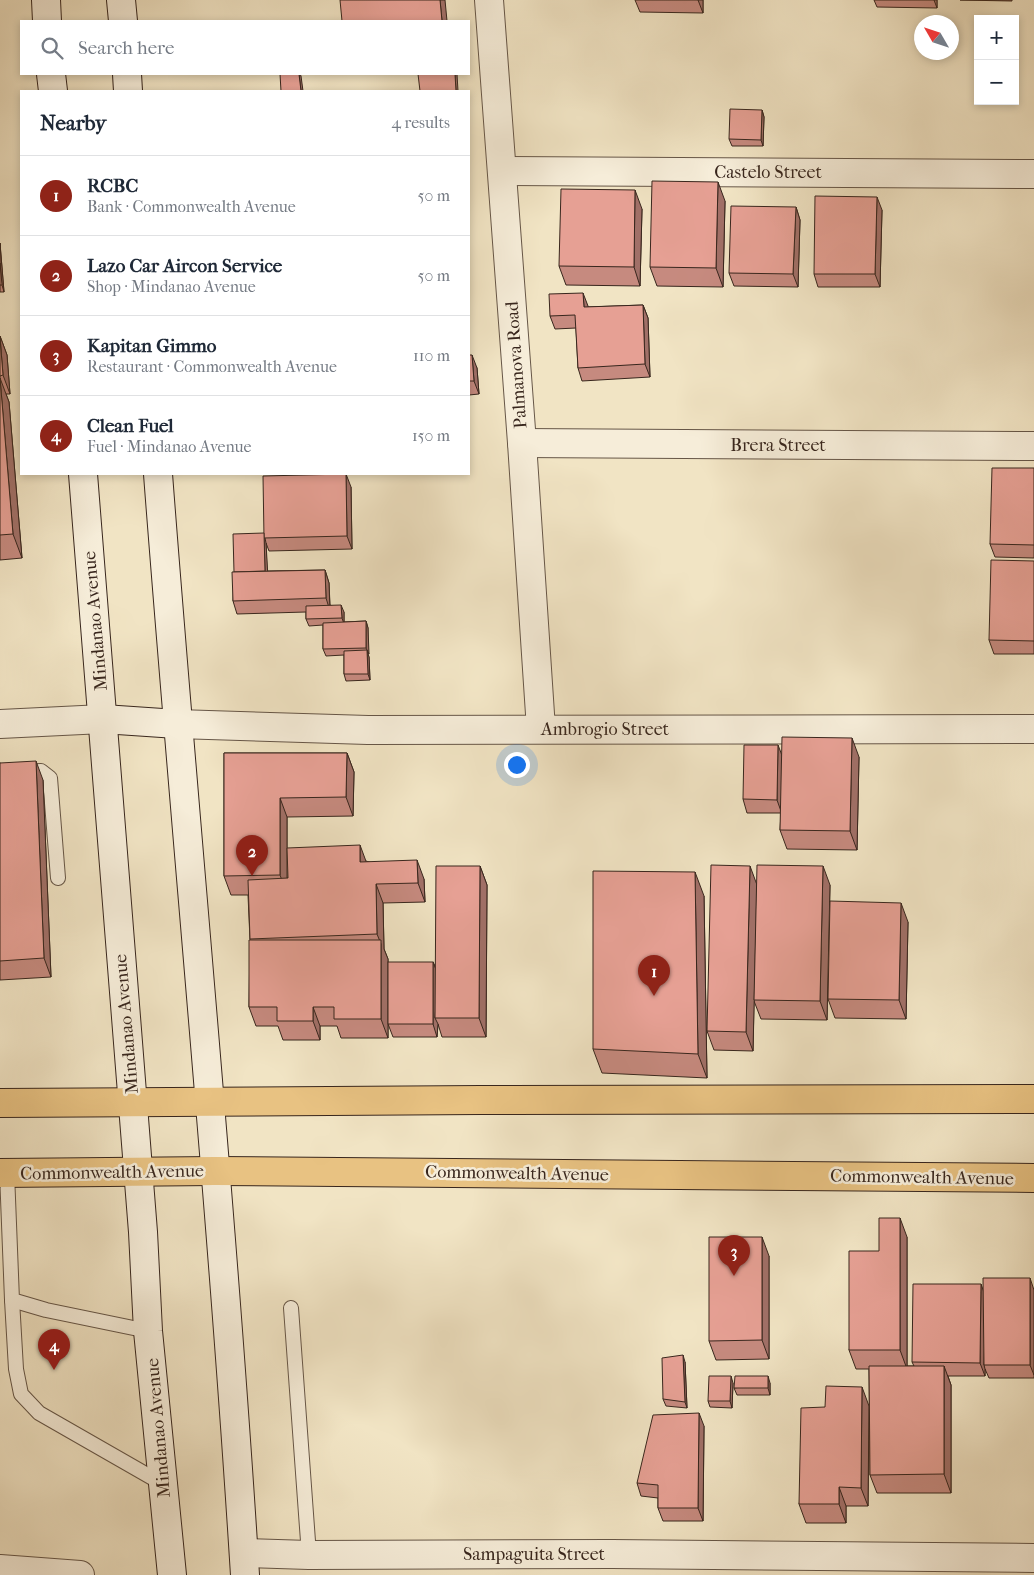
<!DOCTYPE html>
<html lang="en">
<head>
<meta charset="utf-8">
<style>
  body { margin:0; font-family:"IM FELL French Canon",serif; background:#f2f2f3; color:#1f2937 }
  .controls { position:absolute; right:15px; top:15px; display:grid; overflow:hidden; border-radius:0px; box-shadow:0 2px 8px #0003 }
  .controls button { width:45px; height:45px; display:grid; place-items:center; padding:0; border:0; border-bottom:1px solid #e0e1e3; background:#fff; color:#1f2937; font:25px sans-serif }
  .compass { position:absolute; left:914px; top:15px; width:45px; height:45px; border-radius:50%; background:#fff; box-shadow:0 2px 8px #0003; rotate:309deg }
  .you { position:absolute; left:516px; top:764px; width:18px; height:18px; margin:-12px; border:4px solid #fff; border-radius:50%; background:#1a73e8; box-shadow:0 0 0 8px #1a73e833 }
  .badge { display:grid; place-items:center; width:32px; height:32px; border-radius:50%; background:#8f2418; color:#fff; font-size:16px; font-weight:700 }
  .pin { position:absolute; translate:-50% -41px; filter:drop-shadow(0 1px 2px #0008) }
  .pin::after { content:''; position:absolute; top:26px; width:18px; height:15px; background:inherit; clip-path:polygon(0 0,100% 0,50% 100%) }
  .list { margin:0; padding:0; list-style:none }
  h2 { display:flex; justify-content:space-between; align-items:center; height:65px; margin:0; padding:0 20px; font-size:21px }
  h2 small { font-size:16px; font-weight:400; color:#747a83 }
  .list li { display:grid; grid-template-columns:32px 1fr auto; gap:15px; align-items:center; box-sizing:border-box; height:80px; padding:0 20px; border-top:1px solid #e0e1e3 }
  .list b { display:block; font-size:19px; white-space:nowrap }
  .list p { margin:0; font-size:16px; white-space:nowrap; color:#747a83 }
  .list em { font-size:16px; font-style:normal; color:#747a83 }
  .icon { flex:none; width:28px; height:28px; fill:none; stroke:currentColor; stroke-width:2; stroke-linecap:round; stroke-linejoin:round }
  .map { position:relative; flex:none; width:1034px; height:1575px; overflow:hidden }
  .search { position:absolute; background:#fff; box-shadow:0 2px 8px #0003; left:20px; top:20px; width:450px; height:55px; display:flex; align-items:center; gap:12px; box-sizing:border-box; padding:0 18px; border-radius:0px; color:#747a83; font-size:19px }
  .panel { position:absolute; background:#fff; box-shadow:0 2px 8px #0003; left:20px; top:90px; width:450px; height:385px; border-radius:0px }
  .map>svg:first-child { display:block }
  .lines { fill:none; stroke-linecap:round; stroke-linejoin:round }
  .lane-casing { stroke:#665647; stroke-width:16 }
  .street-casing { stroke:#665647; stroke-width:30 }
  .secondary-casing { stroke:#38261d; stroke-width:30 }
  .primary-casing { stroke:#38261d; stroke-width:30 }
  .lane { stroke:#f6edd9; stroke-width:14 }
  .street { stroke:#f6edd9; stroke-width:28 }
  .secondary { stroke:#f6edd9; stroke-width:28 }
  .primary { stroke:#e8c282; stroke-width:28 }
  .wall { fill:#c68a7f; stroke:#38261d }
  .shaded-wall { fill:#a17068; stroke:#38261d }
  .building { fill:#e6a094; stroke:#38261d }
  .labels { text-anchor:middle; stroke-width:5; stroke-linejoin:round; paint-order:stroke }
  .street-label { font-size:18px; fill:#38261d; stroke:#f6edd9 }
</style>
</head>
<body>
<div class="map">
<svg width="1034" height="1575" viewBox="0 0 1034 1575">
  <rect width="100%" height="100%" fill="#f1e4c4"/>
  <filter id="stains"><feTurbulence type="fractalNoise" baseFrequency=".004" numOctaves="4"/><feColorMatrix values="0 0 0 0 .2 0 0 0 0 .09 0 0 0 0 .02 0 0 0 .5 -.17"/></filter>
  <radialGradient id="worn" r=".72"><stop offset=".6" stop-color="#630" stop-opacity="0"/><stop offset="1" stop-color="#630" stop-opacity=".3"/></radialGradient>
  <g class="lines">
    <!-- lane casing -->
    <g class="lane-casing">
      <g id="lane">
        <polyline points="0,773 41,771 50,778 58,878"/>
        <polyline points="7,1173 12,1300 46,1310 148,1331"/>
        <polyline points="12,1300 16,1369 21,1394 39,1413 163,1484"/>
        <polyline points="291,1308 309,1555"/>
      </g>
    </g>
    <!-- street casing -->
    <g class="street-casing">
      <g id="street">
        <polyline points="489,0 522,443 541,729"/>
        <polyline points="502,171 1034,174"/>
        <polyline points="522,443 1034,446"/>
        <polyline points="0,724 103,719"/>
        <polyline points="177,724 368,730 1034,729"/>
        <polyline points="244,1553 309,1555 612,1554 1034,1558"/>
        <polyline points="0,1569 80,1575"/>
      </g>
    </g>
    <!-- secondary casing -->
    <g class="secondary-casing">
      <g id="secondary">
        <polyline points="46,0 47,21"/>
        <polyline points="121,0 123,21"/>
        <polyline points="51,74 53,91"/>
        <polyline points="127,74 128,91"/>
        <polyline points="83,474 143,1232 148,1331 172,1575"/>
        <path d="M158 474C186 841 222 1208 245 1575"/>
        <polyline points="103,719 177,724"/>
      </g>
    </g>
    <!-- primary casing -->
    <g class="primary-casing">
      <g id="primary">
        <polyline points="0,1103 481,1100 1034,1099"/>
        <polyline points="0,1173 215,1171 1034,1178"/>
      </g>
    </g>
    <!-- lane -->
    <use href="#lane" class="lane"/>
    <!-- street -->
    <use href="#street" class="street"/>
    <!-- secondary -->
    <use href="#secondary" class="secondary"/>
    <!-- primary -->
    <use href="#primary" class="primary"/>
  </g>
  <!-- wall -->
  <g class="wall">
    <polygon points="635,0 703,0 703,13 640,12"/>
    <polygon points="874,0 937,0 937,8 877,7"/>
    <polygon points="960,0 1012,0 1012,1"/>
    <polygon points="762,110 764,117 763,146 732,146 729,139"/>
    <polygon points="725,201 723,287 657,286 650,267"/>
    <polygon points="796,207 800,220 798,287 734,286 729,273"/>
    <polygon points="642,209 640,286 566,285 559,266"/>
    <polygon points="882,210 880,287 818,287 814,274"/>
    <polygon points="0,243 4,292 0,292"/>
    <polygon points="643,305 648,318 650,377 582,381 578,368 576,328 555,329 550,316 588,306 588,307"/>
    <polygon points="0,336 7,355 10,394 6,394 9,402 22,558 0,560"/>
    <polygon points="469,355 477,368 479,394 469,395"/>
    <polygon points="1034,468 1034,558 995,557 990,544"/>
    <polygon points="351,487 352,549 269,551 266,543 267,571 325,570 329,583 330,605 344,612 344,622 366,621 368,628 368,655 369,657 370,680 346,681 344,674 344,655 326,656 323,649 323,625 309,626 306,619 306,612 237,614 233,601 234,572 264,533"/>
    <polygon points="1034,561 1034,654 994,654 989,640"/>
    <polygon points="224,753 347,753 354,772 353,816 287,817 287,878 366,861 424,879 425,902 383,903 384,949 388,959 388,1038 341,1038 337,1026 320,1026 320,1040 283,1040 278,1026 256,1026 249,1007 250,940 248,895 231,895 224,876"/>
    <polygon points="782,755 859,757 857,850 787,849 780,830 781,813 747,813 743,799"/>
    <polygon points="0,763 43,780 51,977 0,980"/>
    <polygon points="480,866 487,885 486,1037 442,1037 438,1024 437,1037 393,1037 388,1024 433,962 436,968"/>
    <polygon points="757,885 830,885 827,1020 761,1019 754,1001 753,1051 714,1050 707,1031"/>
    <polygon points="704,896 707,1078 602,1073 593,1049"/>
    <polygon points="908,922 906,1019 835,1018 828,999"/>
    <polygon points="907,1237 907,1366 914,1366 912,1362 983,1290 1034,1290 1034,1378 989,1378 985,1369 985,1376 948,1376 951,1385 951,1493 877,1493 870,1475 869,1369 856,1369 849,1350 879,1251"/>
    <polygon points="769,1256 769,1359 716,1360 709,1341"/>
    <polygon points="685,1362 687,1408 666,1406 663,1399"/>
    <polygon points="733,1383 732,1408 710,1407 708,1401"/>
    <polygon points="770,1383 770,1395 737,1395 734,1388"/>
    <polygon points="869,1406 868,1506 846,1506 846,1523 806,1523 799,1504 825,1407"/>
    <polygon points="704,1426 703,1521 663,1521 658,1508 658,1498 641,1496 637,1483"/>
  </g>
  <!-- shaded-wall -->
  <g class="shaded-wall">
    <polygon points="440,0 445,0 447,21 442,21"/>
    <polygon points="698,0 703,0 703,13"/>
    <polygon points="934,0 937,0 937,8"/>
    <polygon points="299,74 300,74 301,76 303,91 301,91"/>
    <polygon points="455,74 457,74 458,91 456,91"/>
    <polygon points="762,110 764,117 763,146 761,140"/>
    <polygon points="718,182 725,201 723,287 716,268"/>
    <polygon points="635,190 642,209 640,286 634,267"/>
    <polygon points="877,197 882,210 880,287 875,274"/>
    <polygon points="796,207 800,220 798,287 793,274"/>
    <polygon points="0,243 0,244 4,292 2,285 0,263"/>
    <polygon points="583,293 588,306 589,321 584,307"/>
    <polygon points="643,305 648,318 650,377 645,364"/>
    <polygon points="0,336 7,355 10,394 3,375"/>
    <polygon points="472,355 477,368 479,394 474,381"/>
    <polygon points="0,378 9,402 22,558 13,534"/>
    <polygon points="346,474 351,487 352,549 347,536"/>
    <polygon points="264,533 266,543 268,578 265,571"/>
    <polygon points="325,570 329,583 330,611 326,598"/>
    <polygon points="341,605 344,612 344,624 342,618"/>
    <polygon points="366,621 368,628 369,654 366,648"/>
    <polygon points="367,650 369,657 370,680 368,674"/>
    <polygon points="852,738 859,757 857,850 850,831"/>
    <polygon points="778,745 783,758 782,814 777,800"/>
    <polygon points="347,753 354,772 353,816 346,797"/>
    <polygon points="36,761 43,780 51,977 44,958"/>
    <polygon points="280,798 287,817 287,894 280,875"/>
    <polygon points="360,845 367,864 360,862"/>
    <polygon points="417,860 424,879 425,902 418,883"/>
    <polygon points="480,866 487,885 486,1037 479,1018"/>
    <polygon points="750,866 757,885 753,1051 746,1032"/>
    <polygon points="823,866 830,885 827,1020 820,1001"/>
    <polygon points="695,872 704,896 707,1078 698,1054"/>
    <polygon points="376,884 383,903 384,949 388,959 388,1038 381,1019 381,944 377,934"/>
    <polygon points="901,903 908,922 906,1019 899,1000"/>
    <polygon points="433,962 438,975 435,1018 438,1024 437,1037 433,1024"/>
    <polygon points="313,1007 320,1026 320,1040 313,1021"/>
    <polygon points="900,1218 907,1237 907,1369 900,1350"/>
    <polygon points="762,1237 769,1256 769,1359 762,1340"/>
    <polygon points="1030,1278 1034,1290 1034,1375 1030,1365"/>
    <polygon points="981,1284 986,1298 984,1365 985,1369 985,1376 980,1363"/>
    <polygon points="683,1355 685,1362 687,1408 685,1402"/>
    <polygon points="944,1366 951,1385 951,1493 944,1474"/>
    <polygon points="731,1376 733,1383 732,1408 730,1401"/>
    <polygon points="768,1376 770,1383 770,1395 768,1388"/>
    <polygon points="862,1387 869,1406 868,1506 861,1488"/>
    <polygon points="699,1413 704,1426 703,1521 698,1508"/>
    <polygon points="839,1487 846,1506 846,1523 839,1504"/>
  </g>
  <!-- building -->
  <g class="building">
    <polygon points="340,0 440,0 442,21 342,21"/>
    <polygon points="280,74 299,74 301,91 281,91"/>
    <polygon points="418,74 455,74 456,91 420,91"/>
    <polygon points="730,109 762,110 761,140 729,139"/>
    <polygon points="652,181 718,182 716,268 650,267"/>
    <polygon points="561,189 635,190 634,267 559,266"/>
    <polygon points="815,196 877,197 875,274 814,274"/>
    <polygon points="731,206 796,207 793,274 729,273"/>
    <polygon points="0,263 2,285 0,285"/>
    <polygon points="583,293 584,307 643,305 645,364 578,368 575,315 550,316 549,294"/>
    <polygon points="0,338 3,375 0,376"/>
    <polygon points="469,355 472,355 474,381 469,381"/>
    <polygon points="0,378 13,534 0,535"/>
    <polygon points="992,468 1034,468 1034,545 990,544"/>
    <polygon points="346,474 347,536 264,538 263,476"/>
    <polygon points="264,533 265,571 234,572 233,534"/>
    <polygon points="991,560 1034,561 1034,641 989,640"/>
    <polygon points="325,570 326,598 233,601 232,572"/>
    <polygon points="341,605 342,618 306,619 306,606"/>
    <polygon points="366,621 366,648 323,649 323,623"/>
    <polygon points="367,650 368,674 344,674 344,651"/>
    <polygon points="782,737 852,738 850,831 780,830"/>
    <polygon points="744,745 778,745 777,800 743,799"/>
    <polygon points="224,753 347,753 346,797 280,798 280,875 224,876"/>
    <polygon points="36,761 44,958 0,961 0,763"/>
    <polygon points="360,845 360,862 417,860 418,883 376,884 377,934 250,939 248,880 288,878 287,848"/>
    <polygon points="711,865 750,866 746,1032 707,1031"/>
    <polygon points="757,865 823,866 820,1001 754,1000"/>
    <polygon points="436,866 480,866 479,1018 435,1018"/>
    <polygon points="593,871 695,872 698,1054 593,1049"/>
    <polygon points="830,901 901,903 899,1000 828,999"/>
    <polygon points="249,940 381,940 381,1019 334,1019 334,1007 313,1007 313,1021 277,1021 277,1007 249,1007"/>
    <rect x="388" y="962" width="45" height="62"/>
    <polygon points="879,1218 900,1218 900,1350 849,1350 849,1251 879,1251"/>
    <polygon points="709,1237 762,1237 762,1340 709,1341"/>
    <polygon points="983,1278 1030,1278 1030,1365 984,1365"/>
    <polygon points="913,1284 981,1284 980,1363 912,1362"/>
    <polygon points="683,1355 685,1402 663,1399 662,1358"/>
    <polygon points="869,1366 944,1366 944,1474 870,1475"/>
    <polygon points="709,1376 731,1376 730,1401 708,1401"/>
    <polygon points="735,1376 768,1376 768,1388 734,1388"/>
    <polygon points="826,1386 862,1387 861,1488 839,1487 839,1504 799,1504 801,1408 825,1407"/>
    <polygon points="699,1413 698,1508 658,1508 658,1485 637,1483 653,1415"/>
  </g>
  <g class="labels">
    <!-- street labels -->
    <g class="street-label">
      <text x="768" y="178">Castelo Street</text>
      <text transform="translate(516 365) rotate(-94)" y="6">Palmanova Road</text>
      <text x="778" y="451">Brera Street</text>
      <text transform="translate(95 621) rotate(-95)" y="6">Mindanao Avenue</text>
      <text x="605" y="735">Ambrogio Street</text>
      <text transform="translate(126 1024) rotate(-95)" y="6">Mindanao Avenue</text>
      <text transform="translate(112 1172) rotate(-1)" y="6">Commonwealth Avenue</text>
      <text transform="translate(517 1173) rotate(1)" y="6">Commonwealth Avenue</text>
      <text transform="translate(922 1177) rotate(1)" y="6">Commonwealth Avenue</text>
      <text transform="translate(158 1428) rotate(-95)" y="6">Mindanao Avenue</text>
      <text x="534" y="1560">Sampaguita Street</text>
    </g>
  </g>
  <rect width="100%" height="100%" filter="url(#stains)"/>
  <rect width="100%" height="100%" fill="url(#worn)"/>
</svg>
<div class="controls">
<button>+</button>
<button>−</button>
</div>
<svg class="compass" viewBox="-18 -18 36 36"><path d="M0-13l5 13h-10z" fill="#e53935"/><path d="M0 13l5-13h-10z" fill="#747a83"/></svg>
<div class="you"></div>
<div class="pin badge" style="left:654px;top:996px">1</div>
<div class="pin badge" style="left:252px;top:876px">2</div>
<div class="pin badge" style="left:734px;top:1276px">3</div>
<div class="pin badge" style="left:54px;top:1370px">4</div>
<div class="search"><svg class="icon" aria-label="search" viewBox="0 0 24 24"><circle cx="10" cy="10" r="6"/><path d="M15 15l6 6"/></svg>Search here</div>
<section class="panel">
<h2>Nearby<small>4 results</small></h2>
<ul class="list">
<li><span class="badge">1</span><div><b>RCBC</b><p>Bank · Commonwealth Avenue</p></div><em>50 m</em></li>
<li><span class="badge">2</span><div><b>Lazo Car Aircon Service</b><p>Shop · Mindanao Avenue</p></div><em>50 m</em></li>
<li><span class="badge">3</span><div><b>Kapitan Gimmo</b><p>Restaurant · Commonwealth Avenue</p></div><em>110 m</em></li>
<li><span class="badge">4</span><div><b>Clean Fuel</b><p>Fuel · Mindanao Avenue</p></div><em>150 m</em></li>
</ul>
</section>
</div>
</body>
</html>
